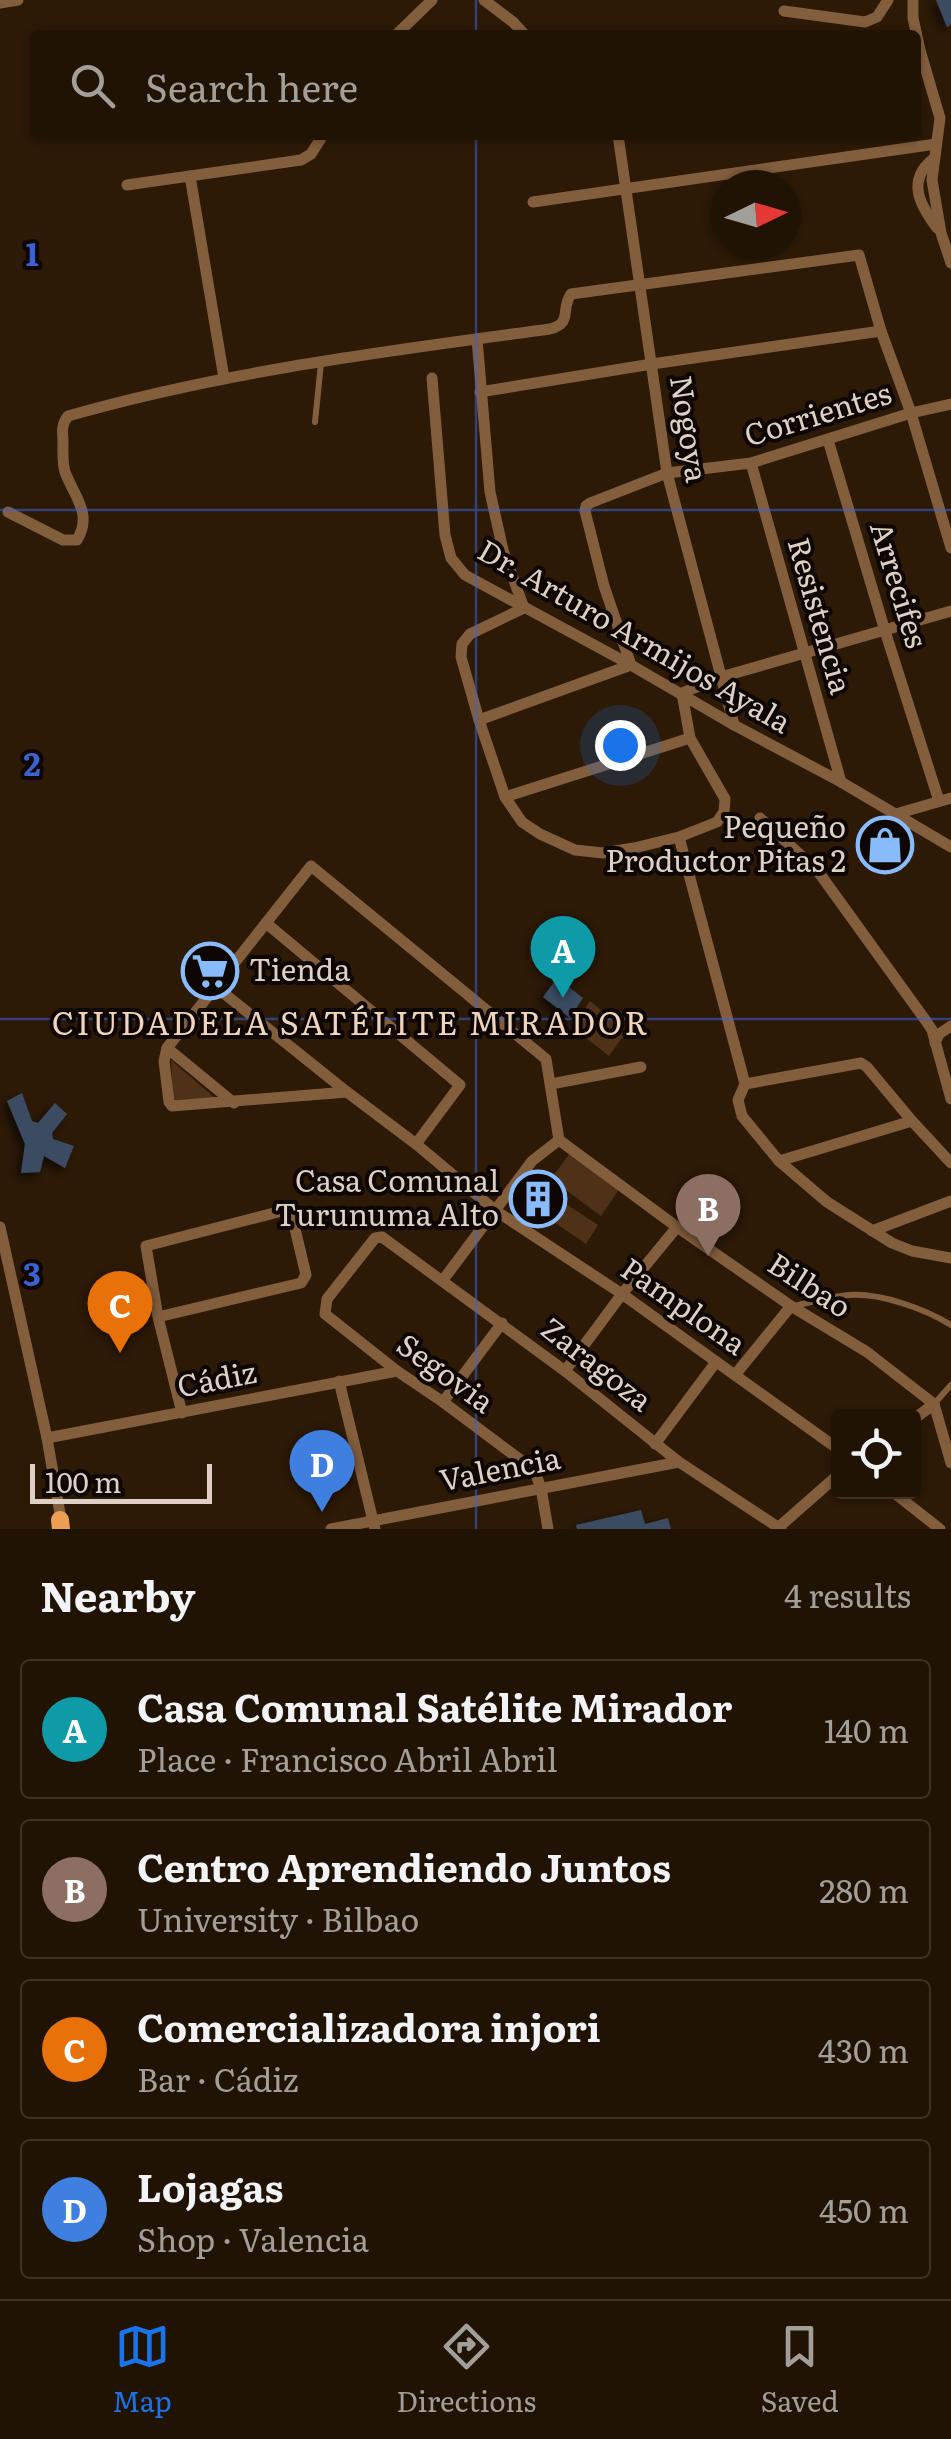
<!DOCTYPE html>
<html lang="en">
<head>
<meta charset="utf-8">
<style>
  body { margin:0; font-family:Literata,serif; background:#2d2013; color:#f1f3f6 }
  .controls { position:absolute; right:30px; bottom:30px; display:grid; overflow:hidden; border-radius:10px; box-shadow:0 2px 8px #0004 }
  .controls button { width:90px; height:90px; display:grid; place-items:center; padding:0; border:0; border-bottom:2px solid #3e3226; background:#211304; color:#f1f3f6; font:50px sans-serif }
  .compass { position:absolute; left:711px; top:170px; width:90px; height:90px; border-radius:50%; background:#211304; box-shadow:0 2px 8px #0004; rotate:85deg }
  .scale { position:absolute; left:30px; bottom:25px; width:182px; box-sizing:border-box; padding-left:10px; border:5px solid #ded0c5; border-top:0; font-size:28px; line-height:35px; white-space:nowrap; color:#ded0c5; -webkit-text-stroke:8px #0e0602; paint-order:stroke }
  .you { position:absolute; left:620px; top:745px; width:35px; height:35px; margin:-25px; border:8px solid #fff; border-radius:50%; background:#1a73e8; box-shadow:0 0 0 15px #1a73e833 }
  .badge { display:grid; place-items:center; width:65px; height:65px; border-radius:50%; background:#1a73e8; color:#fff; font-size:32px; font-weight:700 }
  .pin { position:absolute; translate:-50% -82px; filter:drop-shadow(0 2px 5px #0008) }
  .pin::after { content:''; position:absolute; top:52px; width:35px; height:30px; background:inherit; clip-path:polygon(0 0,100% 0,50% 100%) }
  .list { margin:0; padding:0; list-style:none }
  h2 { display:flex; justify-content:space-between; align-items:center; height:130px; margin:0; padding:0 40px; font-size:42px }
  h2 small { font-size:32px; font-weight:400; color:#a29e9a }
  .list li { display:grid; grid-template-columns:65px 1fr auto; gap:30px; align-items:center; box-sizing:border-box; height:140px; margin:0 20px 20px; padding:0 20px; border:2px solid #3e3226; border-radius:10px }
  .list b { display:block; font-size:38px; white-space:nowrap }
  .list p { margin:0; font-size:32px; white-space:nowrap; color:#a29e9a }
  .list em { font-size:32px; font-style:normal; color:#a29e9a }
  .icon { flex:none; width:55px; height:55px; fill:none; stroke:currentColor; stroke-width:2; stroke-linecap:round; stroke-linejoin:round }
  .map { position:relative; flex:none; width:951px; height:1529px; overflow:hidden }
  .search { position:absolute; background:#211304; box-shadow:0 2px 8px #0004; left:30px; right:30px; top:30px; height:110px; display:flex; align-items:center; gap:25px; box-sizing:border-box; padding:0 35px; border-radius:10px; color:#a29e9a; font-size:38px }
  .sheet { height:770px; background:#211304 }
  nav { display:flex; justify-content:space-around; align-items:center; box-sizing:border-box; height:140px; border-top:2px solid #3e3226; background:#211304; font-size:28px; color:#a29e9a }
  nav a { display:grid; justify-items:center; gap:5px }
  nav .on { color:#1a73e8 }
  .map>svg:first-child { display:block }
  .green { fill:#4e3116 }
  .building { fill:#3b4c62; filter:url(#shadow) }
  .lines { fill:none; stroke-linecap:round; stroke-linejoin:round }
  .lane { stroke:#835e3d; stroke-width:6 }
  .street { stroke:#835e3d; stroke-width:11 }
  .primary { stroke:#ec9f55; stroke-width:18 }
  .grid { fill:none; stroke:#3a62d5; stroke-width:2.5; stroke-opacity:0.55 }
  .labels { text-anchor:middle; stroke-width:8; stroke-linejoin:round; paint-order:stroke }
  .street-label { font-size:30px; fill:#ded0c5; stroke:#0e0602 }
  .poi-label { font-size:30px; fill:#ded0c5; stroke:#0e0602; text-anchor:end }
  .neighbourhood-label { font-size:32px; letter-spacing:2.5px; fill:#f0d5be; stroke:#0e0602 }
  .grid-label { font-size:32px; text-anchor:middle; font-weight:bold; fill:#3a62d5; stroke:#0e0602; stroke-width:8; stroke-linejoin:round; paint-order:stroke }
</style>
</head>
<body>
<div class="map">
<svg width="951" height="1529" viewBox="0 0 951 1529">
  <defs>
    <filter id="shadow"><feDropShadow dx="-4.5" dy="4.5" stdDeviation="5" flood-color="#0009"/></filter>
  </defs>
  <rect width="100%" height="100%" fill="#2c1906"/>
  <!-- green -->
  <g class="green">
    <polygon points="590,1001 627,1031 609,1056 572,1027"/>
    <polygon points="171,1060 215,1098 173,1100"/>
    <polygon points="570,1153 620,1188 601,1216 551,1179"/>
    <polygon points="563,1202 598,1225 586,1244 551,1220"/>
  </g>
  <!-- building -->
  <g class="building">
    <polygon points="936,0 951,0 951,25 947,27"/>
    <polygon points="557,978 583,998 570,1018 543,997"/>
    <polygon points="22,1093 32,1121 38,1123 55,1103 67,1114 52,1133 53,1139 74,1146 65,1168 44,1156 40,1172 21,1173 25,1144 7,1101"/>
    <polygon points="531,1180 557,1200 546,1217 519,1197"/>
    <polygon points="641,1510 645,1524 668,1518 671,1529 577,1529 576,1525"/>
  </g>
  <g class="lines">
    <!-- lane -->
    <g class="lane">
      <polyline points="315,422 321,363"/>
      <path d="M794 1306C812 1302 832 1296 850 1295 881 1293 925 1309 951 1325"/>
      <polyline points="934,1404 951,1385"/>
    </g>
    <!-- street -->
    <g class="street">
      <polyline points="484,0 513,22 525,35"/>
      <polyline points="913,0 913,18 920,50 940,118 932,180 941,233 951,263"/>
      <polyline points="0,3 18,0"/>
      <polyline points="784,11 865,22 877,17 888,0"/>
      <polyline points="396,35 432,0"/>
      <polyline points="618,135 667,473 734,725"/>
      <path d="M933 159C906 181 920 205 937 228"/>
      <polyline points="190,176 224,378"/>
      <polyline points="127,185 301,160 311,154 323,135"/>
      <polyline points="533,202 936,144"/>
      <polyline points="477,339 490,492 503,550 524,608 470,634 462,644 461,657 479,720 505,797 522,822 540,834 575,850 603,853 634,848 679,837 717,822 724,812 725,799 690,738 682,693 721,677 951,611"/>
      <polyline points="432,378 445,535 451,558 465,575 631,665 734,725 841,782 951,847"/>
      <polyline points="480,392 652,364 881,331"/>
      <polyline points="828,440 885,631 939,801"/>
      <polyline points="751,463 841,782"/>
      <path d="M8 512 63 540H77C93 514 74 496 65 472 62 462 63 450 63 439 62 429 62 424 68 416 225 371 388 351 550 329 573 323 560 310 571 294L859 255 881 331 911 413 951 548"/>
      <polyline points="479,720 631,665 604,586 585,511 586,506 590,503 667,473 751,463 911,413 951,404"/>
      <polyline points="505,797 690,738"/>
      <polyline points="896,814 951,798"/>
      <polyline points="760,818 817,870 926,1021 932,1030 951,1099"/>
      <polyline points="679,837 745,1084"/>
      <polyline points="266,923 460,1085 416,1144"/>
      <polyline points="216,987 347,1092 416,1144 496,1211 622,1294 838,1449"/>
      <polyline points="935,1043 939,1034 951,1026"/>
      <polyline points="167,1048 234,1103"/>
      <polyline points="551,1084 641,1067"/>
      <polyline points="745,1084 738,1100 742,1116 779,1161 827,1202 892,1243 912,1251 951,1258"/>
      <polyline points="745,1084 861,1063 867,1067 912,1121 951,1163"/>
      <polyline points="347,1092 172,1106 169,1102 164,1061 167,1048 311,866 546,1059 559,1140"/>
      <polyline points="559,1140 677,1227 791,1306 867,1352 934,1404"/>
      <polyline points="779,1161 912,1121"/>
      <polyline points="0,1227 47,1438 62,1525"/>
      <polyline points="872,1231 951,1201"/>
      <polyline points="443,1280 532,1161 559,1140"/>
      <polyline points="158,1317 301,1283 306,1275 292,1216 282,1211 146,1246 158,1317 182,1413"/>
      <polyline points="565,1371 622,1294 677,1227"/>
      <polyline points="735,1375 791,1306"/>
      <polyline points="339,1381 375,1529"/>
      <polyline points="443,1402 502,1323"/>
      <polyline points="934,1404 951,1463"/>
      <polyline points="914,1419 934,1404"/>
      <polyline points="47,1438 397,1371"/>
      <polyline points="655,1444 716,1362"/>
      <polyline points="893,1492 940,1529"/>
      <polyline points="779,1527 838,1475"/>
      <polyline points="331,1529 679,1462"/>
      <polyline points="548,1529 541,1488 534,1470 443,1402 397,1371 325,1314 327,1299 375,1238 382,1237 565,1371 679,1462 781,1529"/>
    </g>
    <!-- primary -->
    <polyline class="primary" points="60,1520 61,1529"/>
  </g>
  <!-- grid -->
  <path class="grid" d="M476 0V35M476 135V1529M0 510H951M0 1019H951"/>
  <!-- icons -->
  <defs>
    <g id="shop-ring" transform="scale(2.875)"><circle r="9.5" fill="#0e0602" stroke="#87bbfb" stroke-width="1.5"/><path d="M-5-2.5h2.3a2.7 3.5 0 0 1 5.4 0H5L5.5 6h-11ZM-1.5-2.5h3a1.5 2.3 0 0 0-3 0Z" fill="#87bbfb"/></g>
    <g id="supermarket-ring" transform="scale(2.875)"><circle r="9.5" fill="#0e0602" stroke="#87bbfb" stroke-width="1.5"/><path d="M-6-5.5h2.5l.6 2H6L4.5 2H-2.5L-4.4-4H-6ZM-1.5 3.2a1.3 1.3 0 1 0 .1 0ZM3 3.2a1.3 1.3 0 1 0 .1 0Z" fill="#87bbfb"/></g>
    <g id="building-ring" transform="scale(2.875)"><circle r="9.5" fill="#0e0602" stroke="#87bbfb" stroke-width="1.5"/><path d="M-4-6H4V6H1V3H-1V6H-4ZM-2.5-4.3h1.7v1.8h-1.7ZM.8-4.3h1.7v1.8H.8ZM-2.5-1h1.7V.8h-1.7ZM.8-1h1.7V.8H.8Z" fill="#87bbfb"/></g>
  </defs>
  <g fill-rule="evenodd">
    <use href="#shop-ring" x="885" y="845"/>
    <use href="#supermarket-ring" x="210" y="971"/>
    <use href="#building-ring" x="538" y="1199"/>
  </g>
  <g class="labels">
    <!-- street labels -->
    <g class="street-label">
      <text transform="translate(818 415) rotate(-17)" y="10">Corrientes</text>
      <text transform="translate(688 429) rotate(81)" y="10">Nogoya</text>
      <text transform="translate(898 585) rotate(73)" y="10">Arrecifes</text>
      <text transform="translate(819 616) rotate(74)" y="10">Resistencia</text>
      <text transform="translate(634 637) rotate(30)" y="10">Dr. Arturo Armijos Ayala</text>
      <text transform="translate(809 1286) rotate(33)" y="10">Bilbao</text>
      <text transform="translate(683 1307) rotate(35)" y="10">Pamplona</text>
      <text transform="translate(596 1365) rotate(38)" y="10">Zaragoza</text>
      <text transform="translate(445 1374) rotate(36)" y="10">Segovia</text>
      <text transform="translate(217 1380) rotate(-11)" y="10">Cádiz</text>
      <text transform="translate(500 1470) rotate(-11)" y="10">Valencia</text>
    </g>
    <!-- poi labels -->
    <g class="poi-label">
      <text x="846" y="838">Pequeño<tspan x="846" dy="34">Productor Pitas 2</tspan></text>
      <text x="249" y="981" text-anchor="start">Tienda</text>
      <text x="499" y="1192">Casa Comunal<tspan x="499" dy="34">Turunuma Alto</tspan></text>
    </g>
    <!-- neighbourhood labels -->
    <g class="neighbourhood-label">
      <text x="351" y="1035">CIUDADELA SATÉLITE MIRADOR</text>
    </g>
  </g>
  <g class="grid-label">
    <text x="32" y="266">1</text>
    <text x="32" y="776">2</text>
    <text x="32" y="1286">3</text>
  </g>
</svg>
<div class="controls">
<button><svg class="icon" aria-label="locate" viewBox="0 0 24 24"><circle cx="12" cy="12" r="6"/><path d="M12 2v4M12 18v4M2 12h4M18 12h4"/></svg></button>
</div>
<svg class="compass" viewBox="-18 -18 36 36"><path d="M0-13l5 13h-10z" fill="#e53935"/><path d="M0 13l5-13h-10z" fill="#a29e9a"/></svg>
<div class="scale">100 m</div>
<div class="you"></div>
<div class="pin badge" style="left:563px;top:998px;background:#0f9aa8">A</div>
<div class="pin badge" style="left:708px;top:1256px;background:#8d6e63">B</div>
<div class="pin badge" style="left:120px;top:1353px;background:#e8710a">C</div>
<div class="pin badge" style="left:322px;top:1512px;background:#3f7fe0">D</div>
<div class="search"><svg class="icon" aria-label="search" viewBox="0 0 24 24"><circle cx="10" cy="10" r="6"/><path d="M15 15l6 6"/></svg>Search here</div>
</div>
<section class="sheet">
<h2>Nearby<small>4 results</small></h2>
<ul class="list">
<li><span class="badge" style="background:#0f9aa8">A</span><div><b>Casa Comunal Satélite Mirador</b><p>Place · Francisco Abril Abril</p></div><em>140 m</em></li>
<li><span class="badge" style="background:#8d6e63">B</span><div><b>Centro Aprendiendo Juntos</b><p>University · Bilbao</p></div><em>280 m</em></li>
<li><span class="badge" style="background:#e8710a">C</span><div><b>Comercializadora injori</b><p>Bar · Cádiz</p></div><em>430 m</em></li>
<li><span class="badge" style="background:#3f7fe0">D</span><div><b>Lojagas</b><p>Shop · Valencia</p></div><em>450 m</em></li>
</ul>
</section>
<nav>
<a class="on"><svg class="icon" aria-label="map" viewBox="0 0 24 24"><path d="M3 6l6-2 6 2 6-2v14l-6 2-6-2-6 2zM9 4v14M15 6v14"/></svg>Map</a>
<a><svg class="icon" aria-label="directions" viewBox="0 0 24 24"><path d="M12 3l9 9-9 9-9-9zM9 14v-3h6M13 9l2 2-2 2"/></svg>Directions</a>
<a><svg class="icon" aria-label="saved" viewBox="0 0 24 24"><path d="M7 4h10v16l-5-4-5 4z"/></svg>Saved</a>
</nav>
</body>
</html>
